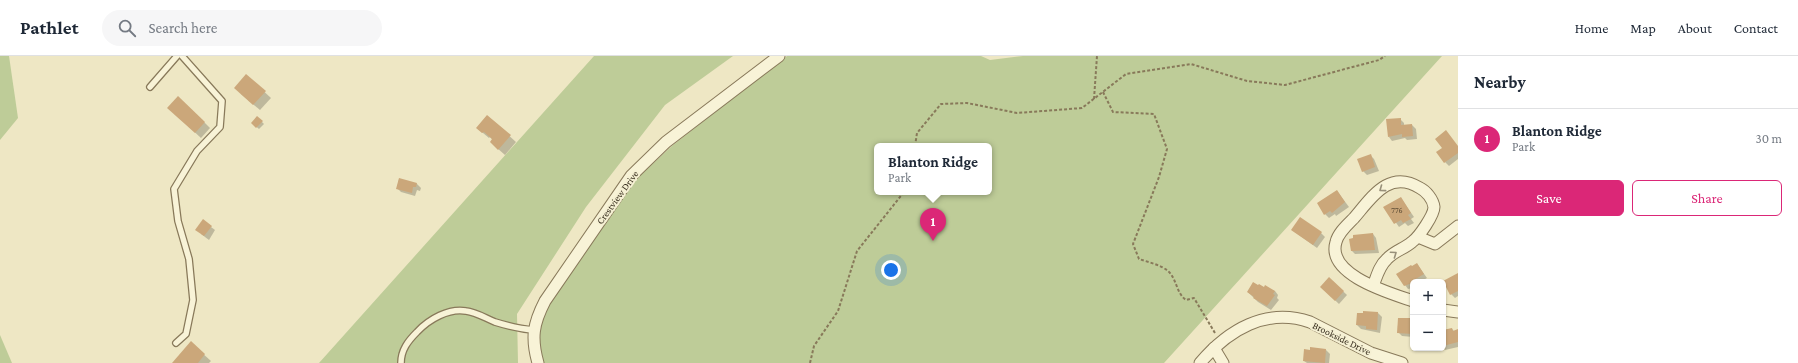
<!DOCTYPE html>
<html lang="en">
<head>
<meta charset="utf-8">
<style>
  body { margin:0; font-family:"Crimson Pro",serif; background:#f6f6f7; color:#1f2937 }
  .controls { position:absolute; right:12px; bottom:12px; display:grid; overflow:hidden; border-radius:6px; box-shadow:0 1px 3px #0004 }
  .controls button { width:36px; height:36px; display:grid; place-items:center; padding:0; border:0; border-bottom:1px solid #e0e1e3; background:#fff; color:#1f2937; font:20px sans-serif }
  .you { position:absolute; left:891px; top:214px; width:14px; height:14px; margin:-10px; border:3px solid #fff; border-radius:50%; background:#1a73e8; box-shadow:0 0 0 6px #1a73e833 }
  .badge { display:grid; place-items:center; width:26px; height:26px; border-radius:50%; background:#db2777; color:#fff; font-size:13px; font-weight:700 }
  .pin { position:absolute; translate:-50% -33px; filter:drop-shadow(0 1px 2px #0008) }
  .pin::after { content:''; position:absolute; top:21px; width:14px; height:12px; background:inherit; clip-path:polygon(0 0,100% 0,50% 100%) }
  .popup { position:absolute; left:874px; top:87px; width:118px; height:52px; box-sizing:border-box; display:grid; place-content:center; border-radius:6px; background:#fff; filter:drop-shadow(0 1px 3px #0005); font-size:13px; white-space:nowrap; color:#747a83 }
  .popup b { font-size:15px; color:#1f2937 }
  .popup::after { content:''; position:absolute; left:50%; top:100%; margin-left:-8px; border:8px solid transparent; border-top-color:#fff }
  .list { margin:0; padding:0; list-style:none }
  h2 { display:flex; justify-content:space-between; align-items:center; height:52px; margin:0; padding:0 16px; font-size:17px }
  h2 small { font-size:13px; font-weight:400; color:#747a83 }
  .list li { display:grid; grid-template-columns:26px 1fr auto; gap:12px; align-items:center; box-sizing:border-box; height:60px; padding:0 16px; border-top:1px solid #e0e1e3 }
  .list b { display:block; font-size:15px; white-space:nowrap }
  .list p { margin:0; font-size:13px; white-space:nowrap; color:#747a83 }
  .list em { font-size:13px; font-style:normal; color:#747a83 }
  .actions { display:flex; gap:8px; padding:12px 16px }
  .actions a { flex:1; padding:9px 0; border:1px solid #db2777; border-radius:6px; text-align:center; font-size:14px; color:#db2777 }
  .actions .main { background:#db2777; color:#fff }
  .icon { flex:none; width:22px; height:22px; fill:none; stroke:currentColor; stroke-width:2; stroke-linecap:round; stroke-linejoin:round }
  .map { position:relative; flex:none; width:1458px; height:307px; overflow:hidden }
  header { display:flex; align-items:center; gap:24px; box-sizing:border-box; height:56px; padding:0 20px; background:#fff; border-bottom:1px solid #e0e1e3 }
  header strong { font-size:19px }
  nav { display:flex; gap:22px; margin-inline-start:auto; font-size:14px }
  .search { width:280px; height:36px; background:#f6f6f7; display:flex; align-items:center; gap:10px; box-sizing:border-box; padding:0 14px; border-radius:22px; color:#747a83; font-size:15px }
  main { display:flex }
  aside { flex:1; background:#fff }
  .map>svg:first-child { display:block }
  .green { fill:#becc98; fill-rule:evenodd }
  .shadow { fill:#0003 }
  .building { fill:#cba77a }
  .lines { fill:none; stroke-linecap:round; stroke-linejoin:round }
  .service-casing { stroke:#88795a; stroke-width:8 }
  .minor-casing { stroke:#88795a; stroke-width:13 }
  .path { stroke:#88795a; stroke-width:2; stroke-dasharray:3 2; stroke-linecap:butt }
  .service { stroke:#f8f3d7; stroke-width:5.5 }
  .minor { stroke:#f8f3d7; stroke-width:11 }
  .oneway { stroke:#98907a }
  .labels { text-anchor:middle; stroke-width:4; stroke-linejoin:round; paint-order:stroke }
  .number-label { font-size:8px; fill:#5d4c35 }
  .street-label { font-size:10px; fill:#382e1e; stroke:#f5f0d3 }
</style>
</head>
<body>
<header>
<strong>Pathlet</strong>
<div class="search"><svg class="icon" aria-label="search" viewBox="0 0 24 24"><circle cx="10" cy="10" r="6"/><path d="M15 15l6 6"/></svg>Search here</div>
<nav><a>Home</a><a>Map</a><a>About</a><a>Contact</a></nav>
</header>
<main>
<div class="map">
<svg width="1458" height="307" viewBox="0 0 1458 307">
  <rect width="100%" height="100%" fill="#eee7c4"/>
  <!-- green -->
  <g class="green">
    <polygon points="0,0 9,0 18,62 0,84"/>
    <polygon points="594,0 733,0 665,49 586,151 517,258 518,307 319,307"/>
    <path d="M787 0H981L990 4 1023 0H1442L1164 307H544C535 275 537 269 554 240L630 129 673 89ZM877 90H989V136H877Z"/>
    <polygon points="0,279 12,307 0,307"/>
  </g>
  <!-- shadow -->
  <g class="shadow">
    <polygon points="246,19 271,42 260,54 241,38"/>
    <polygon points="175,58 204,66 210,72 201,82"/>
    <polygon points="487,60 516,86 505,99 497,92 493,84 490,81 489,82 477,72"/>
    <polygon points="257,61 264,68 259,73 252,67"/>
    <polygon points="1400,63 1404,67 1404,70 1412,69 1416,73 1417,83 1407,84 1405,82 1392,85 1389,81"/>
    <polygon points="1458,90 1458,103 1449,110 1445,106"/>
    <polygon points="1370,99 1374,103 1379,115 1367,119 1363,115"/>
    <polygon points="399,123 417,128 421,132 420,135 417,134 415,140 401,136 397,132"/>
    <polygon points="1337,135 1349,151 1336,160 1335,158 1329,162 1325,158"/>
    <polygon points="1401,142 1414,161 1411,163 1414,167 1408,170 1405,167 1399,171 1385,151"/>
    <polygon points="211,171 215,174 209,184 201,178"/>
    <polygon points="1292,174 1321,177 1325,181 1317,192"/>
    <polygon points="1373,178 1376,182 1379,197 1355,198 1351,194"/>
    <polygon points="1417,208 1427,222 1420,226 1413,226 1413,232 1408,233 1405,229"/>
    <polygon points="1458,219 1458,240 1455,242 1451,238"/>
    <polygon points="1329,222 1347,239 1339,248 1321,231"/>
    <polygon points="1265,232 1275,235 1278,239 1277,242 1279,244 1271,254 1258,246 1248,236"/>
    <polygon points="1378,257 1382,261 1380,277 1361,273 1357,269"/>
    <polygon points="1413,263 1413,281 1402,280 1398,276"/>
    <polygon points="1452,273 1454,275 1458,274 1458,291 1445,294 1443,292 1443,275"/>
    <polygon points="191,287 211,305 209,307 173,307"/>
    <polygon points="1326,294 1330,298 1329,307 1307,307 1304,305"/>
  </g>
  <!-- building -->
  <g class="building">
    <polygon points="246,18 266,35 253,49 234,32"/>
    <polygon points="178,40 205,66 195,77 167,52"/>
    <polygon points="487,59 511,79 498,94 490,86 492,83 484,76 482,77 476,72"/>
    <polygon points="257,60 263,65 256,72 251,67"/>
    <polygon points="1401,62 1401,69 1412,68 1413,80 1402,81 1402,78 1388,81 1386,63"/>
    <polygon points="1446,74 1458,90 1458,97 1444,107 1436,96 1442,92 1435,83"/>
    <polygon points="1371,98 1375,111 1362,116 1357,103"/>
    <polygon points="399,122 417,127 416,131 413,131 412,137 396,133"/>
    <polygon points="1337,134 1345,146 1332,157 1330,155 1324,159 1317,147"/>
    <polygon points="1401,141 1411,157 1408,159 1411,163 1403,167 1401,164 1394,168 1383,151"/>
    <polygon points="1300,161 1322,176 1313,189 1291,174"/>
    <polygon points="203,163 212,170 204,180 195,174"/>
    <polygon points="1373,177 1375,194 1351,195 1349,183 1353,182 1353,179"/>
    <polygon points="1417,207 1424,218 1414,224 1415,226 1404,230 1396,218 1411,209 1412,210"/>
    <polygon points="1458,217 1458,235 1450,239 1443,225"/>
    <polygon points="1329,221 1344,235 1335,245 1320,231"/>
    <polygon points="1253,226 1258,229 1259,228 1264,231 1265,229 1275,235 1273,238 1275,239 1267,250 1253,242 1254,241 1247,236"/>
    <polygon points="1363,255 1378,256 1377,274 1366,273 1366,270 1356,269 1357,257 1363,257"/>
    <polygon points="1398,262 1413,262 1413,278 1397,277"/>
    <polygon points="1452,272 1453,275 1458,273 1458,286 1443,290 1443,274"/>
    <polygon points="191,285 205,298 198,307 172,307"/>
    <polygon points="1310,291 1326,293 1325,307 1303,305 1304,293 1310,294"/>
  </g>
  <g class="lines">
    <!-- service casing -->
    <g class="service-casing">
      <g id="service">
        <polyline points="150,31 177,0"/>
        <polyline points="176,287 186,278 193,244 189,203 178,165 174,133 197,95 220,71 222,45 182,0"/>
        <path d="M401 307C401 294 408 285 417 276 429 263 449 252 466 255 476 256 485 262 495 266 508 270 520 273 534 274"/>
      </g>
    </g>
    <!-- minor casing -->
    <g class="minor-casing">
      <g id="minor">
        <polyline points="1418,181 1435,188 1458,170"/>
        <path d="M1373 230C1377 220 1379 210 1387 203 1394 195 1404 193 1412 186 1419 181 1434 159 1434 151 1433 143 1426 135 1420 132 1389 113 1372 141 1354 162 1347 169 1338 177 1336 186 1326 219 1390 237 1413 245"/>
        <polyline points="1443,254 1458,256"/>
        <polyline points="1214,292 1223,307"/>
        <path d="M538 307C531 282 533 268 545 245L631 120 666 86 779 0"/>
        <path d="M1200 307C1228 274 1266 251 1310 266L1371 297 1402 307"/>
      </g>
    </g>
    <!-- path -->
    <g class="path">
      <path d="M1103 36 1113 56 1154 58 1167 93 1159 121 1133 188 1139 203C1148 206 1161 209 1168 215 1177 223 1176 237 1186 244L1194 242 1215 277"/>
      <polyline points="1094,43 1097,0"/>
      <polyline points="915,90 917,77 941,48 967,47 1017,57 1082,52 1126,18 1191,8 1247,25 1285,29 1379,4 1385,0"/>
      <polyline points="810,307 814,290 838,255 857,195 904,136"/>
    </g>
    <!-- service -->
    <use href="#service" class="service"/>
    <!-- minor -->
    <use href="#minor" class="minor"/>
  </g>
  <!-- one-way arrows -->
  <defs><path id="oneway-chevron" d="M-2-3.5L2.5 0L-2 3.5" fill="none" stroke-width="1.6" stroke-linecap="round" stroke-linejoin="round"/></defs>
  <g class="oneway">
    <use href="#oneway-chevron" transform="translate(1382 133) rotate(144)"/>
    <use href="#oneway-chevron" transform="translate(1394 198) rotate(-35)"/>
  </g>
  <g class="labels">
    <!-- number labels -->
    <g class="number-label">
      <text x="1397" y="157">776</text>
    </g>
    <!-- street labels -->
    <g class="street-label">
      <text transform="translate(617 141) rotate(-54)" y="4">Crestview Drive</text>
      <text transform="translate(1342 282) rotate(26)" y="4">Brookside Drive</text>
    </g>
  </g>
</svg>
<div class="controls">
<button>+</button>
<button>−</button>
</div>
<div class="you"></div>
<div class="pin badge" style="left:933px;top:185px">1</div>
<div class="popup"><b>Blanton Ridge</b>Park</div>
</div>
<aside>
<h2>Nearby<small></small></h2>
<ul class="list">
<li><span class="badge">1</span><div><b>Blanton Ridge</b><p>Park</p></div><em>30 m</em></li>
</ul>
<div class="actions"><a class="main">Save</a><a>Share</a></div>
</aside>
</main>
</body>
</html>
